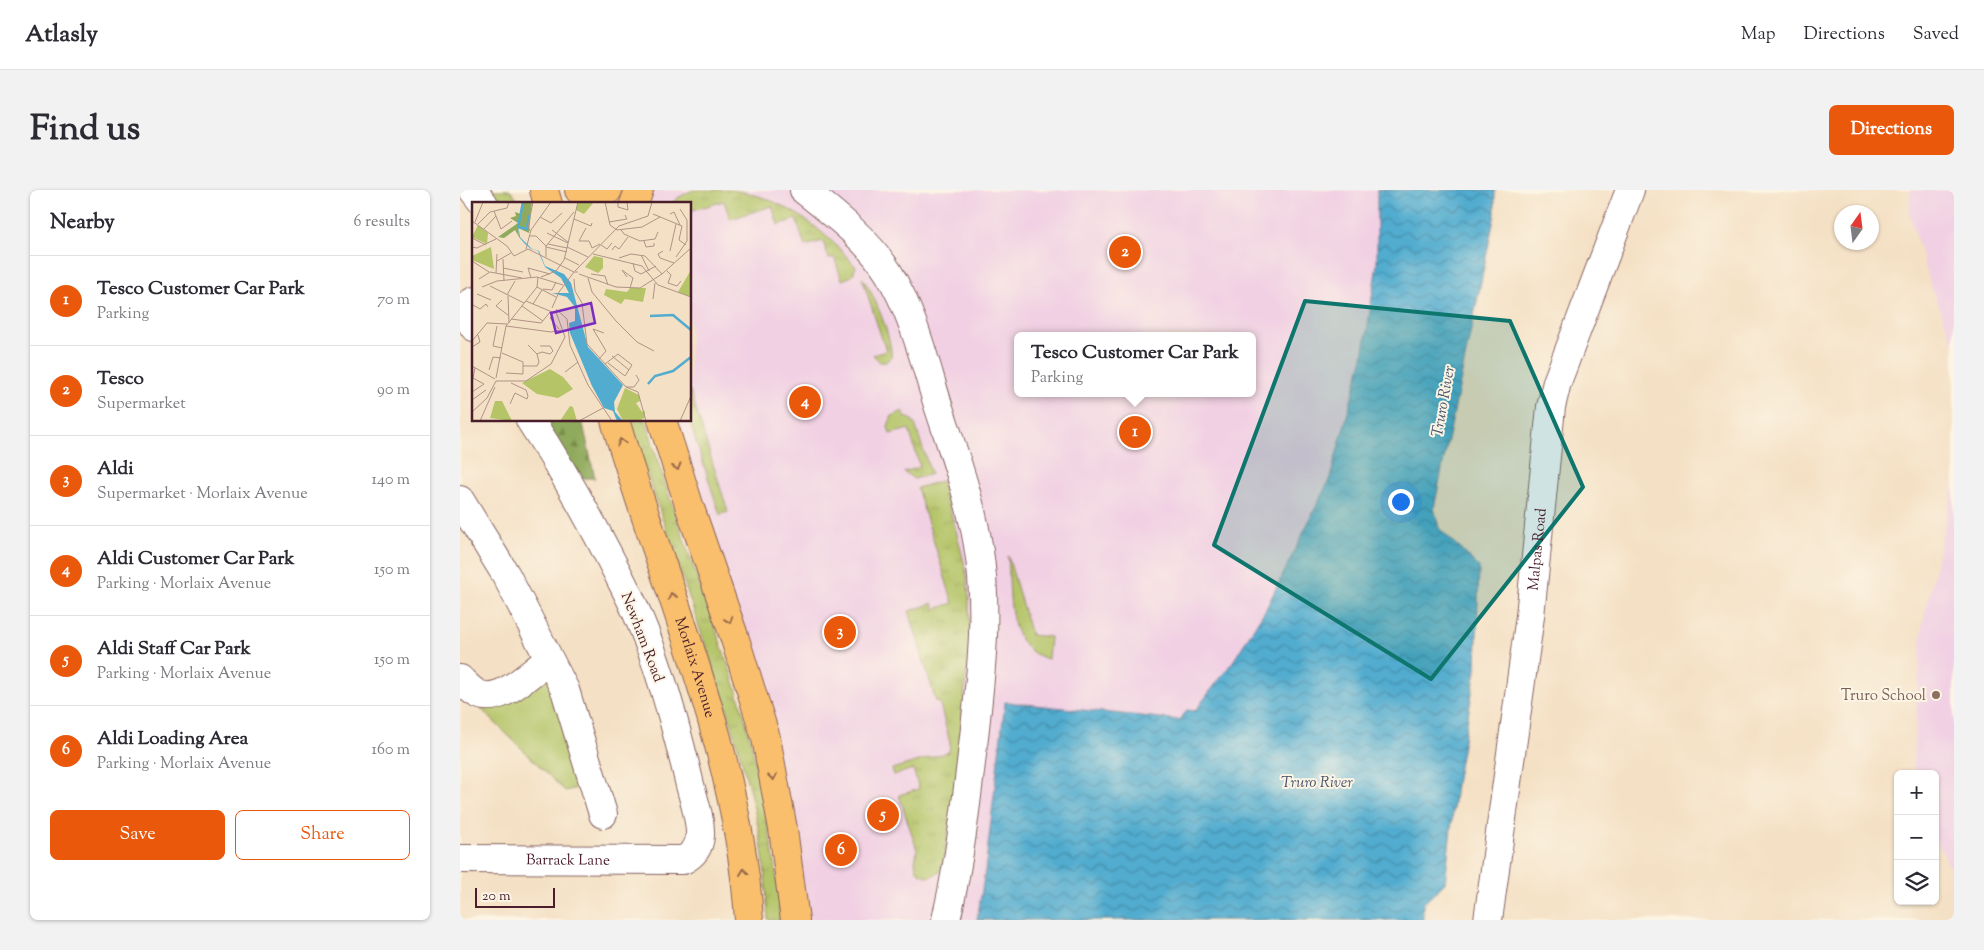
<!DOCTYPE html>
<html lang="en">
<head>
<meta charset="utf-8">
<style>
  body { margin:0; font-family:"Sorts Mill Goudy",serif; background:#f2f2f3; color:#2b2b33 }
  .controls { position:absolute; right:15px; bottom:15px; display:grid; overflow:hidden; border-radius:8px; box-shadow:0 1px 4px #0004 }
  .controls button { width:45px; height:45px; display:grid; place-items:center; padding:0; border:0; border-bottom:1px solid #e1e1e2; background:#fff; color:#2b2b33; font:25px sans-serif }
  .compass { position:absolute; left:1374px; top:15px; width:45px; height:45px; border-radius:50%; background:#fff; box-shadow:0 1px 4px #0004; rotate:14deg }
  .scale { position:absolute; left:15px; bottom:12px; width:80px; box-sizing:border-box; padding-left:5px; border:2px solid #4a1f2b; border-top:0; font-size:14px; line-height:18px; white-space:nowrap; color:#4a1f2b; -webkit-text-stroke:4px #fcf5e5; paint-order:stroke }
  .you { position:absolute; left:940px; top:311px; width:18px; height:18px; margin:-12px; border:4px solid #fff; border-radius:50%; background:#1a73e8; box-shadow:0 0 0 8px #1a73e833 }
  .badge { display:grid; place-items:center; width:32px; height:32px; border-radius:50%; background:#ea580c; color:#fff; font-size:16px; font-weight:700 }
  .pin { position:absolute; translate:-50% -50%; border:2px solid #fff; box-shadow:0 1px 5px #0006 }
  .popup { position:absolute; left:554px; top:142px; width:242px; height:65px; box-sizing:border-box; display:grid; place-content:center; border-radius:8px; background:#fff; filter:drop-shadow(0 1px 4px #0005); font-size:16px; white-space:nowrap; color:#7c7c81 }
  .popup b { font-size:19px; color:#2b2b33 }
  .popup::after { content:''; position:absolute; left:50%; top:100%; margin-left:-10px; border:10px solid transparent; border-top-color:#fff }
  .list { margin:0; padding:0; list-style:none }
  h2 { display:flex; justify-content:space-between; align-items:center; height:65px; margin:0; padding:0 20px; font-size:21px }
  h2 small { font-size:16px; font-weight:400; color:#7c7c81 }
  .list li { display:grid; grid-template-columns:32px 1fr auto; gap:15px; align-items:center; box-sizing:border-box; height:90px; padding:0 20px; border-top:1px solid #e1e1e2 }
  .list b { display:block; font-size:19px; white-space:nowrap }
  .list p { margin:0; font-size:16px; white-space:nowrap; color:#7c7c81 }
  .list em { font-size:16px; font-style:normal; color:#7c7c81 }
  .actions { display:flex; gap:10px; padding:15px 20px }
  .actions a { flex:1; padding:11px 0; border:1px solid #ea580c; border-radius:8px; text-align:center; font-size:18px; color:#ea580c }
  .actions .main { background:#ea580c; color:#fff }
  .icon { flex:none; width:28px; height:28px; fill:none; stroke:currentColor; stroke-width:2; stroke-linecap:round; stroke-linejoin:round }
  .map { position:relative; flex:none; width:1494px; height:730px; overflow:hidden; border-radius:8px }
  header { display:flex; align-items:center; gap:30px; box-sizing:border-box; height:70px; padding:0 25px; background:#fff; border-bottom:1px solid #e1e1e2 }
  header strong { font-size:24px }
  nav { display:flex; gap:28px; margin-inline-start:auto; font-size:18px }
  .intro { display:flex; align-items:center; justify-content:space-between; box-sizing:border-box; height:120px; padding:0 30px }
  h1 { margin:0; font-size:35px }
  .button { padding:12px 22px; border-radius:8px; background:#ea580c; color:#fff; font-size:18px; font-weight:700 }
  main { display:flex; gap:30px; padding:0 30px }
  aside { flex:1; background:#fff; border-radius:8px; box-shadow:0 1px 4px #0004 }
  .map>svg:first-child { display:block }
  .built { fill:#f1d0e3; fill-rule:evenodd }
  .grass { fill:url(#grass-tufts); stroke:#7f7249 }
  .forest { fill:url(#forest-firs); stroke:#6c6444 }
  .green { fill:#b4c467; stroke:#7f7249 }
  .water { fill:url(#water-waves); stroke:#4e667d }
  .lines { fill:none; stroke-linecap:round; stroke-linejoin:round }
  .minor-casing { stroke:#866361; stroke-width:30 }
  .highway-casing { stroke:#866361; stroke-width:30 }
  .minor { stroke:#fff; stroke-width:28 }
  .highway { stroke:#f9bf6d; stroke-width:28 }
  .oneway { stroke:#996749 }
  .marked { fill:#0f766e; fill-opacity:0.2; stroke:#0f766e; stroke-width:4; stroke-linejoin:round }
  .education-dot { fill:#8d6e63; stroke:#fcf5e5; stroke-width:2 }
  .labels { text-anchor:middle; stroke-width:4; stroke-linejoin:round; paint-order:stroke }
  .street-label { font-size:15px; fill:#4a1f2b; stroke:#fcf5e5 }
  .education-label { font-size:15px; fill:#785e54; stroke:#fcf5e5; text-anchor:end }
  .water-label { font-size:16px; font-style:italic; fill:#4d576d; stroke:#fcf5e5 }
  .inset-river { fill:none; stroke:#51accf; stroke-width:2.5 }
  .inset-road { fill:none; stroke:#b09387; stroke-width:1 }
  .view { fill:#7b2cbf; fill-opacity:0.15; stroke:#7b2cbf; stroke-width:2.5 }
  .inset-edge { fill:none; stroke:#4a1f2b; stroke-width:2.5 }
</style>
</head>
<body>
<header>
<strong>Atlasly</strong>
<nav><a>Map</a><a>Directions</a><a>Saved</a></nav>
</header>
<div class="intro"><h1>Find us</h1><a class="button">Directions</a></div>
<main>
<aside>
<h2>Nearby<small>6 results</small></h2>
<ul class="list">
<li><span class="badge">1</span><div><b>Tesco Customer Car Park</b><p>Parking</p></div><em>70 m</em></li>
<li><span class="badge">2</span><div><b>Tesco</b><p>Supermarket</p></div><em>90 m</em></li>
<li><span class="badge">3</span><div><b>Aldi</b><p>Supermarket · Morlaix Avenue</p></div><em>140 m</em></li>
<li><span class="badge">4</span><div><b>Aldi Customer Car Park</b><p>Parking · Morlaix Avenue</p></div><em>150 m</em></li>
<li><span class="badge">5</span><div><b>Aldi Staff Car Park</b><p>Parking · Morlaix Avenue</p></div><em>150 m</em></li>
<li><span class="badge">6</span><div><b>Aldi Loading Area</b><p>Parking · Morlaix Avenue</p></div><em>160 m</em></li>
</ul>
<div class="actions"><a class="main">Save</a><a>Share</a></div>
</aside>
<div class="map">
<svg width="1494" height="730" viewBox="0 0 1494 730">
  <defs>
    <pattern id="grass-tufts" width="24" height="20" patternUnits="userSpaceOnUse" patternTransform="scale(1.25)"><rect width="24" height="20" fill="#b4c467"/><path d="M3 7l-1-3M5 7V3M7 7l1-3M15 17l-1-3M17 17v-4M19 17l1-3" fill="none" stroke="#9ca85a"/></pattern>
    <pattern id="forest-firs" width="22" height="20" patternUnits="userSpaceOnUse" patternTransform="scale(1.25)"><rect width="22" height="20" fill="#8faa5c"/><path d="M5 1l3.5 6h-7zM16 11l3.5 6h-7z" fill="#778a4c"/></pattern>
    <pattern id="water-waves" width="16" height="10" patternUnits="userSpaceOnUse" patternTransform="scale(1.25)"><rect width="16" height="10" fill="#51accf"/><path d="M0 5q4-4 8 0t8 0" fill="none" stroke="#458ba8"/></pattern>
  </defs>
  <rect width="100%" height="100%" fill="#fcf5e5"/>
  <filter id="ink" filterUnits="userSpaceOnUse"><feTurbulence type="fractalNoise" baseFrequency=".02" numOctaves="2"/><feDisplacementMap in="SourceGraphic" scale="10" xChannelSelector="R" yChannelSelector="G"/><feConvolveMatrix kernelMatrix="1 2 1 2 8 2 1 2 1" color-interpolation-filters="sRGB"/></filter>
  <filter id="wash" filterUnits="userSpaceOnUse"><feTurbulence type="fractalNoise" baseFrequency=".0096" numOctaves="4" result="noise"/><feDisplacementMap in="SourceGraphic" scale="20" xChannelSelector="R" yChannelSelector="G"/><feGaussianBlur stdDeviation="1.12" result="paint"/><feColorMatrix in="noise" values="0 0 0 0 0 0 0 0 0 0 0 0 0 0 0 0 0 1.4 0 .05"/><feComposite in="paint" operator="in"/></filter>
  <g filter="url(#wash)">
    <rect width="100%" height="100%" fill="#f4e0c4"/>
    <!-- built -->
    <g class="built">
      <path d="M179 0H917V74L903 167 870 288 807 417 774 470 753 499 735 521 720 530 545 512 525 681 517 730H335L323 639 202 230H230V14H174ZM558 146H792V203H558Z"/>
      <polygon points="1450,0 1494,0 1494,155 1471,96 1449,23"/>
      <polygon points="1494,293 1494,686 1475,646 1475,584 1456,584 1453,573 1462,436"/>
    </g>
    <!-- grass -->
    <g class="grass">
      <polygon points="28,0 50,0 61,14 37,14"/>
      <path d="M233 0C246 0 259 0 271 0 322 6 364 39 396 77L392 86 382 90 374 67 369 69 363 51 345 56 336 29 318 35 312 16 270 29 264 11 230 21V14H211L219 7Z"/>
      <path d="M402 88C412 98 434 153 431 167L426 172H420L413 165 426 161Z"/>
      <polygon points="230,200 268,322 260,325 229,230"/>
      <polygon points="443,221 445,227 451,229 455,234 471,284 454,289 444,282 460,277 449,239 430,244 428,236 432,226"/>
      <path d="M169 230H186C210 318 244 403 273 489 290 540 301 594 310 647 315 675 320 702 320 730H308C306 696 304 660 296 627 288 591 277 555 267 519Z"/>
      <polygon points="481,291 496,340 506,380 509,406 510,445 498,575 485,666 480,682 469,687 459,683 457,680 455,672 457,660 439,605 459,599 453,579 434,585 432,579 489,562 490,553 479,511 476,512 449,421 473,413 475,419 493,413 457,298"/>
    </g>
    <!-- forest -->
    <polygon class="forest" points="80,230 122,230 135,288 117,288"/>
    <!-- green -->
    <g class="green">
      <path d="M548 366 571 445 590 447 588 469C544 458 551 402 548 366Z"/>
      <polygon points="79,489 90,490 126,596 105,601 13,511"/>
    </g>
    <!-- water -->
    <polygon class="water" points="917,0 1035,0 1035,24 974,318 979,338 1019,377 1016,481 996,594 985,693 963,714 963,730 517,730 525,681 545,512 720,530 727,520 735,521 774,470 807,417 870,288 903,167 917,74"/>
  </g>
  <g filter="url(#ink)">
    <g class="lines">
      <!-- minor casing -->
      <g class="minor-casing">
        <g id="minor">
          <polyline points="13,0 24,14"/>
          <path d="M344 0C374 24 407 49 428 82 453 122 464 170 478 215 493 261 510 307 518 355 529 418 521 483 514 547 507 608 500 670 486 730"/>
          <polyline points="14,111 2,118 14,137"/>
          <polyline points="0,310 46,385 105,500 143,624"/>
          <path d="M0 489C5 494 11 501 18 504 41 515 70 482 89 470"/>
          <path id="s1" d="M0 669 223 670C233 665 239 658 240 646 241 629 233 608 229 591 215 532 196 462 170 408 140 347 107 286 70 230"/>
          <path id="s2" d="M1028 730 1070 426 1091 217 1097 192 1170 0"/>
        </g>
      </g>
      <!-- highway casing -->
      <g class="highway-casing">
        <g id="highway">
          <polyline points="84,0 88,14"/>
          <polyline points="119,0 148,0"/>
          <polyline points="174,14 179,0"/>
          <path id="s3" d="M155 230C203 395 278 556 289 730"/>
          <polyline points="202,230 230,318 274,446 306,548 323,639 335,730"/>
        </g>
      </g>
      <!-- minor -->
      <use href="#minor" class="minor"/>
      <!-- highway -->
      <use href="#highway" class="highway"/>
    </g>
    <!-- one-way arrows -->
    <defs><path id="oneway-chevron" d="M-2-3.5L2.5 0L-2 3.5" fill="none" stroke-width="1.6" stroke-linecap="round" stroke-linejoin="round" transform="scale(1.25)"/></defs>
    <g class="oneway">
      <use href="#oneway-chevron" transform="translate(161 252) rotate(-106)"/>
      <use href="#oneway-chevron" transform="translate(217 277) rotate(73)"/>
      <use href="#oneway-chevron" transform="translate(212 406) rotate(-109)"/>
      <use href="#oneway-chevron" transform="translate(269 430) rotate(71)"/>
      <use href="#oneway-chevron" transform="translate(313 587) rotate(79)"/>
      <use href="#oneway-chevron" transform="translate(284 682) rotate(-97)"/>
    </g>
  </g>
  <!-- marked area -->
  <path class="marked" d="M845 111 1050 131 1123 297 971 489 754 355Z"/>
  <!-- markers -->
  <circle class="education-dot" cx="1476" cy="505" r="5"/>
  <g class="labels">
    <!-- street labels -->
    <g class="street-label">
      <text dy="5" stroke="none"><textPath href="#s2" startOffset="374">Malpas Road</textPath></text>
      <text transform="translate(183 447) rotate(69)" y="5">Newham Road</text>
      <text dy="5" stroke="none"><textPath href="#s3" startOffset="260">Morlaix Avenue</textPath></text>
      <text dy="5" stroke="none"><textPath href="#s1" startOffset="108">Barrack Lane</textPath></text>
    </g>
    <!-- education labels -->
    <g class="education-label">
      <text x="1466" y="510">Truro School</text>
    </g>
    <!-- water labels -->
    <g class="water-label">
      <text transform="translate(982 211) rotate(-80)" y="6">Truro River</text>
      <text x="857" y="597">Truro River</text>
    </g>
  </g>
  <!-- overview -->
  <g transform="translate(12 12)">
    <rect width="219" height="219" fill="#f4e0c4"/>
    <path d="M122 54 131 56V66L126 71 113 65ZM219 68V95L206 90ZM78 167 91 175 101 187 86 196 65 192 50 181ZM23 199H30L40 219 18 216ZM98 204 101 205 105 219H88Z" fill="#b4c467"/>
    <path d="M50 0H60L57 31 46 26 47 35 43 28 32 36 26 35 46 21 38 16 44 14 43 10 49 12Z" fill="#8faa5c"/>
    <path d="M6 23 16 31 15 42 0 35ZM158 86H174L171 100 153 97 149 102 132 93 134 87 155 90Z" fill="#b4c467"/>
    <path d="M106 0H122L112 12 104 8ZM19 45 22 67 0 58V54ZM153 186 167 193 168 199 164 201 170 210 173 209V216L169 217 173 219H151L145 207Z" fill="#b4c467"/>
    <path d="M46 22 48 35 60 47 67 49 73 64 92 72 99 81 116 145 151 183 142 200 143 210 151 219H145L141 209 132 206 120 184 98 131 97 121 103 119V105L95 95 80 91H97L89 76 73 65 66 49 59 47 53 42 47 35Z" fill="#51accf"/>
    <path class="inset-river" d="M46 25 55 27 57 13M46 26 51 0M178 114 201 113 219 128M176 182 183 174 201 169 219 155"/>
    <path class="inset-road" d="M133 0 138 23 145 28 170 25 188 15M146 0V5L156 8 155 0M22 9 29 27 40 19M181 12 210 24 207 38 214 43M198 12 202 10 208 23M68 15 79 21 90 11M102 17 119 24 120 21M0 19 35 44 42 54 56 47 102 70M3 20 11 0M137 20 155 17 153 13M6 22 18 10 35 6 37 0M114 26 107 39H117L120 46 128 42M12 27 24 14M80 28 96 40M149 28 152 32 168 39 183 37 186 30M58 29 56 25 61 0M75 31 96 41M58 34H64L74 44M0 36 14 43M172 39 174 45 182 44V41M76 42 95 46M129 43 135 47 140 41M0 45 5 46 24 37M74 45 95 50M95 45 116 55M54 47 59 28 79 0M140 48 143 44 147 47 156 35M191 49 186 52 188 56 202 61M198 49 204 22M121 52 170 64 186 83 219 95M169 53 177 69M74 55V44L102 10M204 55 215 39V18L208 7M93 56 107 63M147 56 159 52 173 54 190 72M31 57 32 79M0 59 17 70M25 59 39 51M161 61 163 69 169 72 184 64M31 66 51 70M103 69 147 24 176 14 180 0M195 69 199 73 196 81 205 84 209 79M24 71 25 52M107 72 144 85 168 86 190 72 219 46M119 72 133 74 136 83M69 75 84 69 92 58 106 0M155 75 150 68 161 76 158 86M59 76 56 66 78 72M116 76 120 90 144 119 165 140 182 149M7 77 18 70 50 76M102 77 103 89 110 101 115 142 154 185 166 190 174 219M18 84 52 101M10 85 25 79 65 75 91 83M65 85 84 95M71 87 80 88 84 80M5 92 19 98M35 93 43 79M36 94 37 121M181 97 183 81M30 98 24 104 36 113M54 99 80 110M61 102 70 88M1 103 8 107 14 102 16 105M50 104 71 119M80 106 87 90 102 70H106M84 107 95 117 98 143 116 183 140 219M80 114 78 116 87 127M39 117 69 121 79 109M25 124 21 144 30 146M34 124 79 130 89 128M0 139 15 121 35 122M0 145 8 140 6 133M30 151 51 160V172L34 171M65 152 70 150 78 152 81 149 78 144H68M140 154 157 168M127 157 134 149 121 127 132 131M133 162 146 152 160 163 153 174 136 161M0 164 23 177M51 164H65L67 160 65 152 56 143M17 168 21 155 29 156M93 170 106 160M24 176 34 124 65 85 66 75M24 179H54L79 162 93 135 84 110M0 181 3 166M154 185H162L167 178 164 173M0 190 12 182 1 176M0 198 14 188M38 202 43 191 55 197 56 194 54 188 39 181M0 210 15 196 24 179M8 219 23 185M107 219 131 206M208 219 219 194"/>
    <path class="view" d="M119 101 123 121 84 131 79 111Z"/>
    <rect width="219" height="219" class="inset-edge"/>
  </g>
</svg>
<div class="controls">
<button>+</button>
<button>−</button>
<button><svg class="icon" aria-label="layers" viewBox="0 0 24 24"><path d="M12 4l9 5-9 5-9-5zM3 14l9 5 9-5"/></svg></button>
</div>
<svg class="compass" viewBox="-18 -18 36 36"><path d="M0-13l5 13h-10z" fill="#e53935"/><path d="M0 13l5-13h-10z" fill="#7c7c81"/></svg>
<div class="scale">20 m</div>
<div class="you"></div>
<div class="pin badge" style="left:675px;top:242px">1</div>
<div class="popup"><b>Tesco Customer Car Park</b>Parking</div>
<div class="pin badge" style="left:665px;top:62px">2</div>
<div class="pin badge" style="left:380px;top:442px">3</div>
<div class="pin badge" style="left:345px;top:212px">4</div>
<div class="pin badge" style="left:423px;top:625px">5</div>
<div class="pin badge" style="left:381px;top:660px">6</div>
</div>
</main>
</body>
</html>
